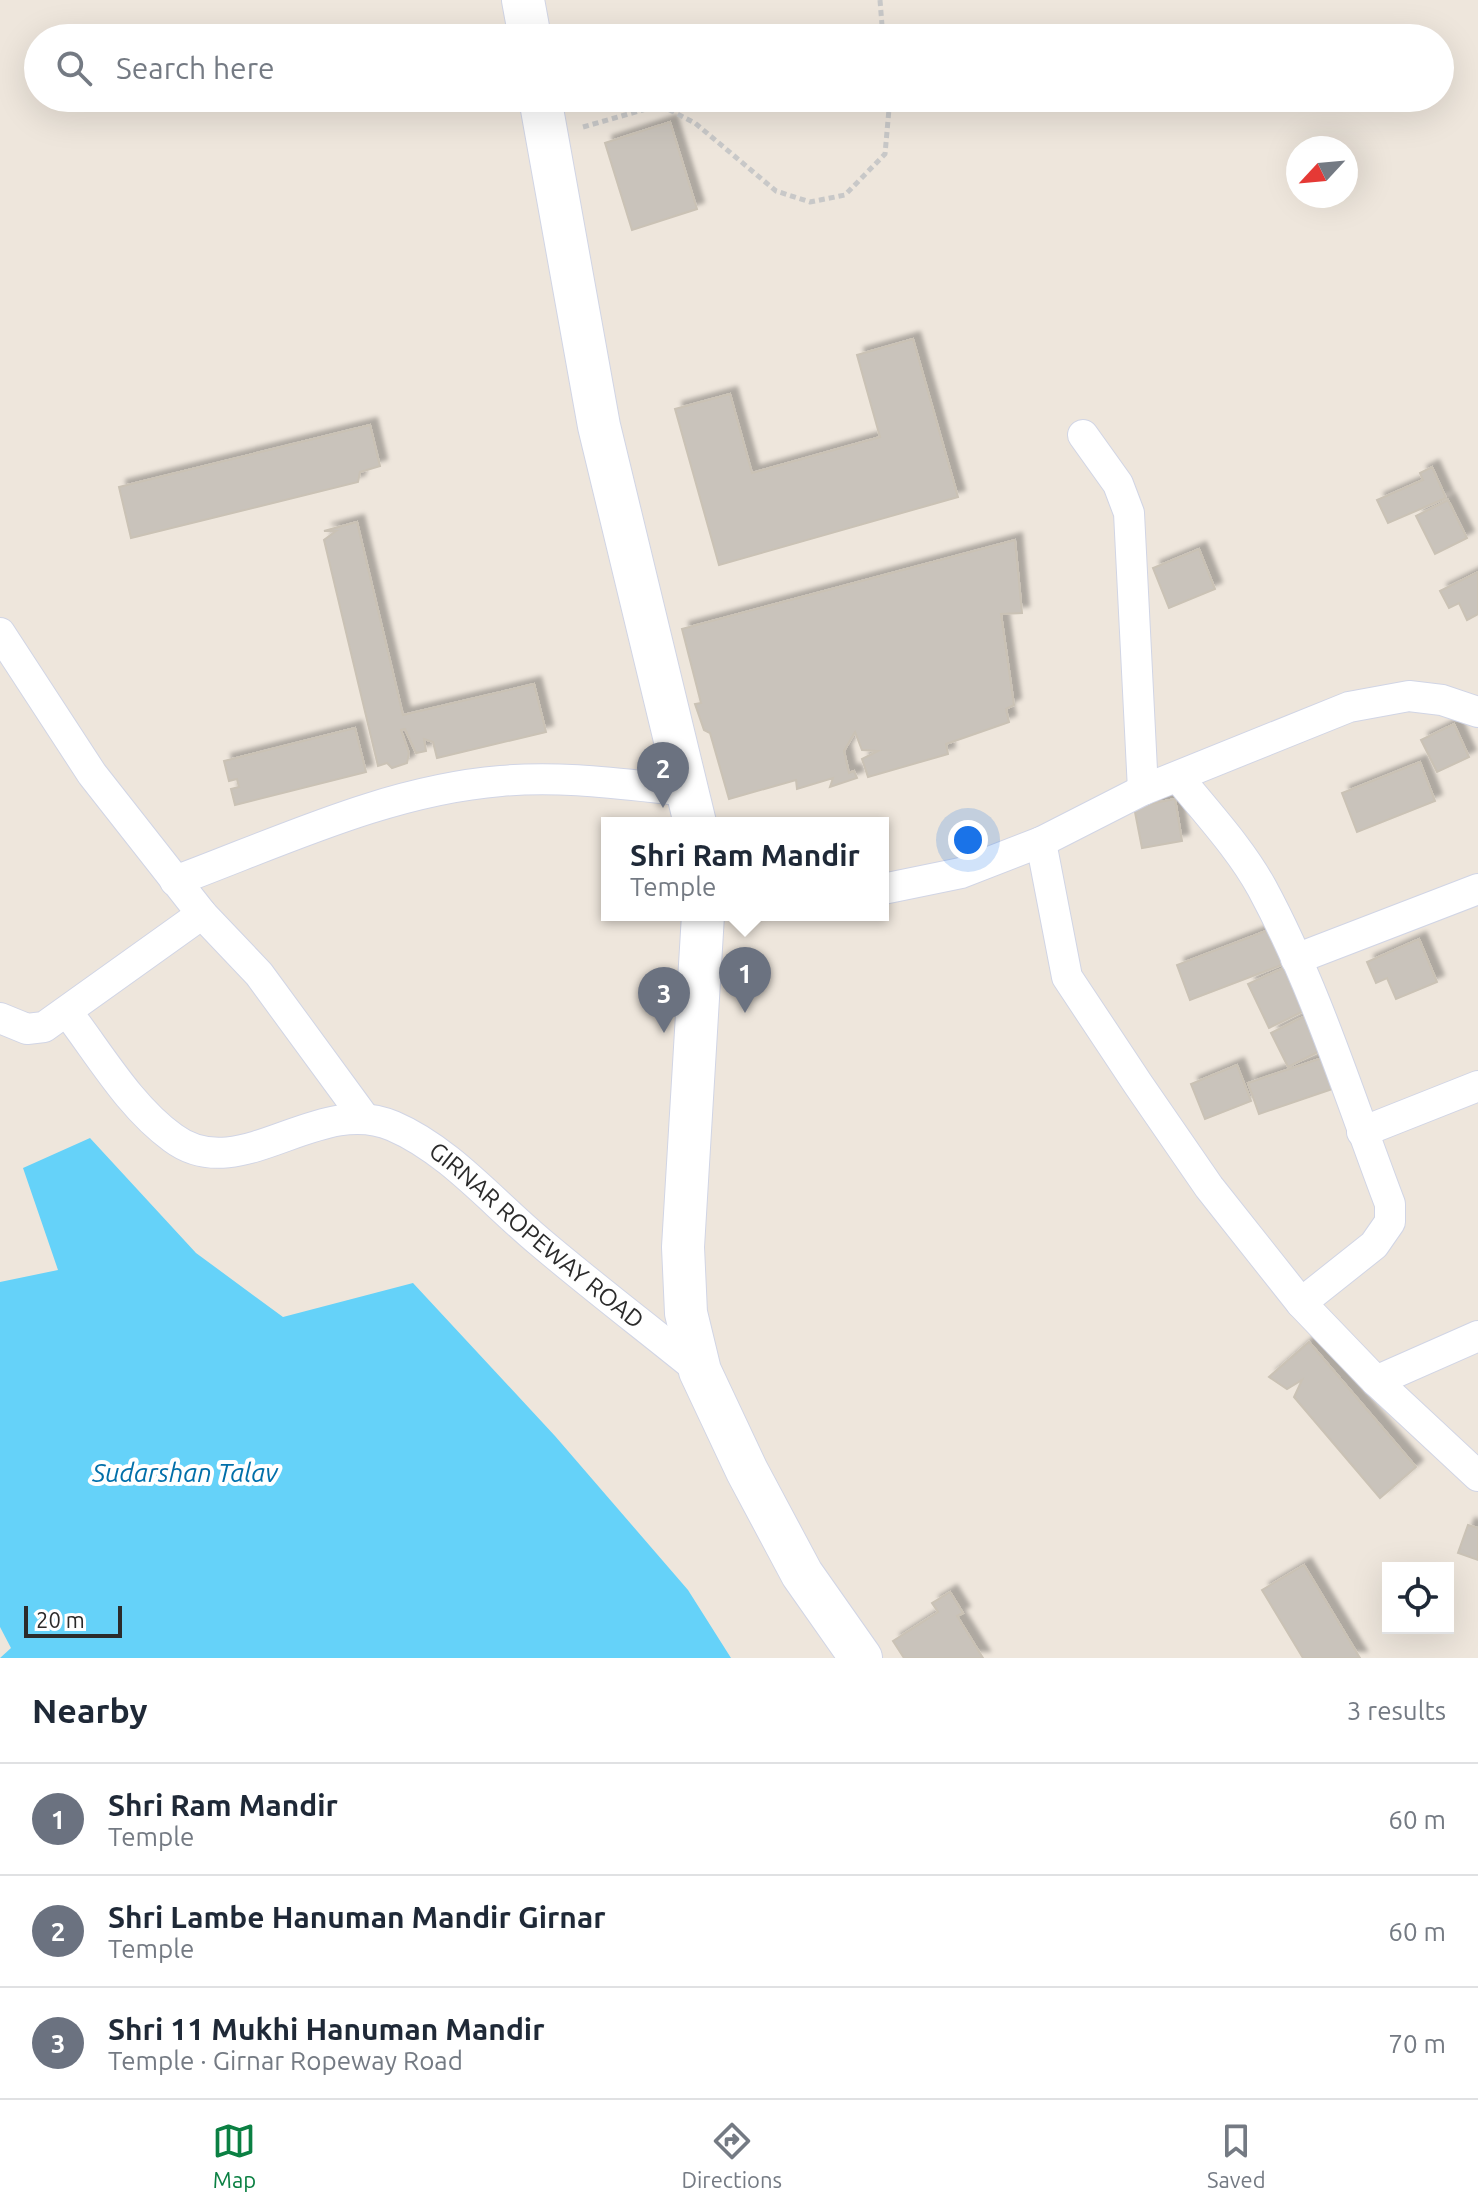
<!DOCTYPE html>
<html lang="en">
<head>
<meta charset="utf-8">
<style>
  body { margin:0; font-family:Ubuntu,sans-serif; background:#f6f6f7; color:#1f2937 }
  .controls { position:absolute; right:24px; bottom:24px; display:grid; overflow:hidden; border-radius:0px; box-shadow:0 8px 32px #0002 }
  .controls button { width:72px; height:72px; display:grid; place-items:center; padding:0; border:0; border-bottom:2px solid #e0e1e3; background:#fff; color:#1f2937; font:40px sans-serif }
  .compass { position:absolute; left:1286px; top:136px; width:72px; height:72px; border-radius:50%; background:#fff; box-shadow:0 8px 32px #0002; rotate:244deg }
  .scale { position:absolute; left:24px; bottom:20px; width:98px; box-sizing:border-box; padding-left:8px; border:4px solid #2b2b2b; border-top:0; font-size:22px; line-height:28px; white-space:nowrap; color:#2b2b2b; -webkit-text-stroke:6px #fff; paint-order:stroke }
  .you { position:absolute; left:968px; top:840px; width:28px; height:28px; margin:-20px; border:6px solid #fff; border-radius:50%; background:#1a73e8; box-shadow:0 0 0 12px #1a73e833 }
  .badge { display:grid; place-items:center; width:52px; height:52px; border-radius:50%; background:#0b8043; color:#fff; font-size:26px; font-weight:700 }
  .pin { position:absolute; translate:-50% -66px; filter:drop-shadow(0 2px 4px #0008) }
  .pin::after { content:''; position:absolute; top:42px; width:28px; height:24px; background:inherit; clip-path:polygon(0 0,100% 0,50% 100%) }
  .popup { position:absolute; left:601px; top:817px; width:288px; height:104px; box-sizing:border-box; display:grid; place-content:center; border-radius:0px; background:#fff; filter:drop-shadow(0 2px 6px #0005); font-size:26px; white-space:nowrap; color:#747a83 }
  .popup b { font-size:30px; color:#1f2937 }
  .popup::after { content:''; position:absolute; left:50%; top:100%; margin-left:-16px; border:16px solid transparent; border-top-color:#fff }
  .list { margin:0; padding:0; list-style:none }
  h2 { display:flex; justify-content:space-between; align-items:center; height:104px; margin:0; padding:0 32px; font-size:34px }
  h2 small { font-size:26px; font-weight:400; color:#747a83 }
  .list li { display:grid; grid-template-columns:52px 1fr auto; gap:24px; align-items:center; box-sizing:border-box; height:112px; padding:0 32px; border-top:2px solid #e0e1e3 }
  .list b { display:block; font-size:30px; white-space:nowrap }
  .list p { margin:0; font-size:26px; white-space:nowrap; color:#747a83 }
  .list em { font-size:26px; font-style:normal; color:#747a83 }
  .icon { flex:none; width:44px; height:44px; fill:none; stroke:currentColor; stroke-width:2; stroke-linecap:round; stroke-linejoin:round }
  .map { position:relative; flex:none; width:1478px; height:1658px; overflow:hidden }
  .search { position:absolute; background:#fff; box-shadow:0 8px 32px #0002; left:24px; right:24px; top:24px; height:88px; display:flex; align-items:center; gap:20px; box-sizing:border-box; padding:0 28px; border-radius:44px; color:#747a83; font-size:30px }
  .sheet { height:440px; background:#fff }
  nav { display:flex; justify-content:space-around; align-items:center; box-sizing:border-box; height:112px; border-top:2px solid #e0e1e3; background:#fff; font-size:22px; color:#747a83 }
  nav a { display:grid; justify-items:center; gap:4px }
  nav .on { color:#0b8043 }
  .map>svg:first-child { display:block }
  .water { fill:#65d2f9 }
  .building { fill:#c9c3bb; stroke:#cac2b5; stroke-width:2; filter:url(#shadow) }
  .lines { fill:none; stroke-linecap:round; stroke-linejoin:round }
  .street-casing { stroke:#d1d5e5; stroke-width:32 }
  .secondary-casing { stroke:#d1d5e5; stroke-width:44 }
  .path { stroke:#c8c8c8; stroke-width:5; stroke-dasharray:6 4; stroke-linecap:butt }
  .street { stroke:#fff; stroke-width:30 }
  .secondary { stroke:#fff; stroke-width:42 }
  .labels { text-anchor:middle; stroke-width:8; stroke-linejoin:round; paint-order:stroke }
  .street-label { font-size:24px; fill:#2b2b2b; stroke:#fff }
  .water-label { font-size:26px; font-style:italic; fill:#016fa9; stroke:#fff }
</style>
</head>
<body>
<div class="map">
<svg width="1478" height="1658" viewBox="0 0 1478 1658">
  <defs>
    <filter id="shadow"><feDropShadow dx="7" dy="-7" stdDeviation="2" flood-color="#0004"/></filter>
  </defs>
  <rect width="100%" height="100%" fill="#eee6dc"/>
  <!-- water -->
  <polygon class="water" points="90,1138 196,1253 283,1317 413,1283 555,1436 688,1590 731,1658 0,1658 11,1648 0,1627 0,1282 58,1270 23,1168"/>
  <!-- building -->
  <g class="building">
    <polygon points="670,122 697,209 632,230 605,143"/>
    <polygon points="913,339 958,497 719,565 675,409 730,394 752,473 880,437 857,355"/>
    <polygon points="370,425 380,466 360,472 358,482 131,538 119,487"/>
    <polygon points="1432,467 1446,498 1388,523 1377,500 1423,480 1420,473"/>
    <polygon points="1448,500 1467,538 1435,554 1416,516"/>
    <polygon points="357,522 403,715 534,684 546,732 437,758 433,742 424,739 426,751 416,753 405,729 401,730 409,753 407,763 392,768 387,763 378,766 324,540 336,531 324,531"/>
    <polygon points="1015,540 1022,613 1001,614 1014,705 1006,709 1009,722 946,744 948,754 868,777 862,759 878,751 862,750 855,732 844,751 849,773 854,771 857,778 830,787 833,778 797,789 796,780 729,799 710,733 704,730 695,704 701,703 682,629"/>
    <polygon points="1199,549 1215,589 1169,608 1153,568"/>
    <polygon points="1478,572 1478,614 1467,620 1459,603 1449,608 1440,591"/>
    <polygon points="1454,724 1469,757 1437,772 1421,740"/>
    <polygon points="355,728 366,772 235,805 231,789 239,787 237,779 229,781 224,761"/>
    <polygon points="1420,762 1435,801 1357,832 1342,793"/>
    <polygon points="1175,799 1182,841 1142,848 1134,807"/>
    <polygon points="1271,929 1284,964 1190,1000 1177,965"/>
    <polygon points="1419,939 1437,982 1396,999 1387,978 1376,983 1367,962"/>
    <polygon points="1288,966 1308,1009 1269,1028 1248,984"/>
    <polygon points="1309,1014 1326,1048 1288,1067 1271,1033"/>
    <polygon points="1325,1057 1335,1088 1259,1114 1248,1083"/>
    <polygon points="1237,1065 1251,1101 1205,1119 1191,1084"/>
    <polygon points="1309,1342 1416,1467 1380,1498 1294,1397 1302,1380 1287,1389 1269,1377"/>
    <polygon points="1468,1525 1478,1528 1478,1560 1458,1553"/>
    <polygon points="1304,1565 1360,1658 1303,1658 1262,1590"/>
    <polygon points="950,1592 963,1613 957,1616 983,1658 904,1658 893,1641 938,1612 932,1603"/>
  </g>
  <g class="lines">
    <!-- street casing -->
    <g class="street-casing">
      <g id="street">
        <polyline points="1083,435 1118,484 1129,513 1143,790"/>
        <polyline points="0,633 92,774 202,914 259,974 363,1116"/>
        <path d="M1178 777C1207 813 1240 848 1262 888 1316 988 1350 1099 1390 1204V1222L1374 1245 1301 1303"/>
        <polyline points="1041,842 1067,977 1138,1084 1209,1187 1301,1303 1376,1381 1478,1476"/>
        <path d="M175 881C280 842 388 790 501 781 564 775 628 785 690 791"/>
        <polyline points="883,889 961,873 1041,842 1143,790 1349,707 1409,696 1442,700 1478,712"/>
        <polyline points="1296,959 1478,889"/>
        <path id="s1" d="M68 1013C100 1055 130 1107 173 1138 240 1188 317 1093 393 1126 449 1150 493 1203 540 1242 592 1286 647 1328 700 1371"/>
        <polyline points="0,1018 27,1029 44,1027 202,914"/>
        <polyline points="1362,1132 1478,1086"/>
        <polyline points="1376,1381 1478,1336"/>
      </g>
    </g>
    <!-- secondary casing -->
    <g class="secondary-casing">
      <g id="secondary">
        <polyline points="523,0 530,38"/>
        <polyline points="540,98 599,426 695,823"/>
        <polyline points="703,915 683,1247 686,1313 700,1371 747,1471 802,1574 861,1658"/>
      </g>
    </g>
    <!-- path -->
    <g class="path">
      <polyline points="880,0 883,38"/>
      <polyline points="583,127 660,105 695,123 776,191 810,202 845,195 885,154 890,98"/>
    </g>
    <!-- street -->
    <use href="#street" class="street"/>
    <!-- secondary -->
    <use href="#secondary" class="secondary"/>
  </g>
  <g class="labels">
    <!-- street labels -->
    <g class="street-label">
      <text dy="8" stroke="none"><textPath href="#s1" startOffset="574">GIRNAR ROPEWAY ROAD</textPath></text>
    </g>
    <!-- water labels -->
    <g class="water-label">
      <text x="185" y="1482">Sudarshan Talav</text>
    </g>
  </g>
</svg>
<div class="controls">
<button><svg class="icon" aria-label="locate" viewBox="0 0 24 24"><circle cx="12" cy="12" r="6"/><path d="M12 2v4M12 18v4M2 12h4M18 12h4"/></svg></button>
</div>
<svg class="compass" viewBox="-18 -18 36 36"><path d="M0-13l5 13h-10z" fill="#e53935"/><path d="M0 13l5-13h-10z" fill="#747a83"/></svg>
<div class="scale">20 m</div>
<div class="you"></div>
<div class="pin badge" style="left:745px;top:1013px;background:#6b7280">1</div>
<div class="popup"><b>Shri Ram Mandir</b>Temple</div>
<div class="pin badge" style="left:663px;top:808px;background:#6b7280">2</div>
<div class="pin badge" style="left:664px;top:1033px;background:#6b7280">3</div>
<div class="search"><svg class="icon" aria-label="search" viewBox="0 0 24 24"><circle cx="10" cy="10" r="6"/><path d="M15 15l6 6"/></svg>Search here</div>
</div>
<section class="sheet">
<h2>Nearby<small>3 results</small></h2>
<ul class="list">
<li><span class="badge" style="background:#6b7280">1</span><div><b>Shri Ram Mandir</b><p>Temple</p></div><em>60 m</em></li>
<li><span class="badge" style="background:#6b7280">2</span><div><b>Shri Lambe Hanuman Mandir Girnar</b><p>Temple</p></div><em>60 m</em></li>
<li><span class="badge" style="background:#6b7280">3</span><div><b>Shri 11 Mukhi Hanuman Mandir</b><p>Temple · Girnar Ropeway Road</p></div><em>70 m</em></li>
</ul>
</section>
<nav>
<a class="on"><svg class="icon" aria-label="map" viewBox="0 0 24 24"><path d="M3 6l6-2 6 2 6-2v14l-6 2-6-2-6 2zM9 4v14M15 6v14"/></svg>Map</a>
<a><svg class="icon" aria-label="directions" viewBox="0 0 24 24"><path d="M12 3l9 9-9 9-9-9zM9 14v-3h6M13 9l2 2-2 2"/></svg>Directions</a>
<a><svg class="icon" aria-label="saved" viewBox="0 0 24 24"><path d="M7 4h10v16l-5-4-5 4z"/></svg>Saved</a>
</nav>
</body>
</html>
